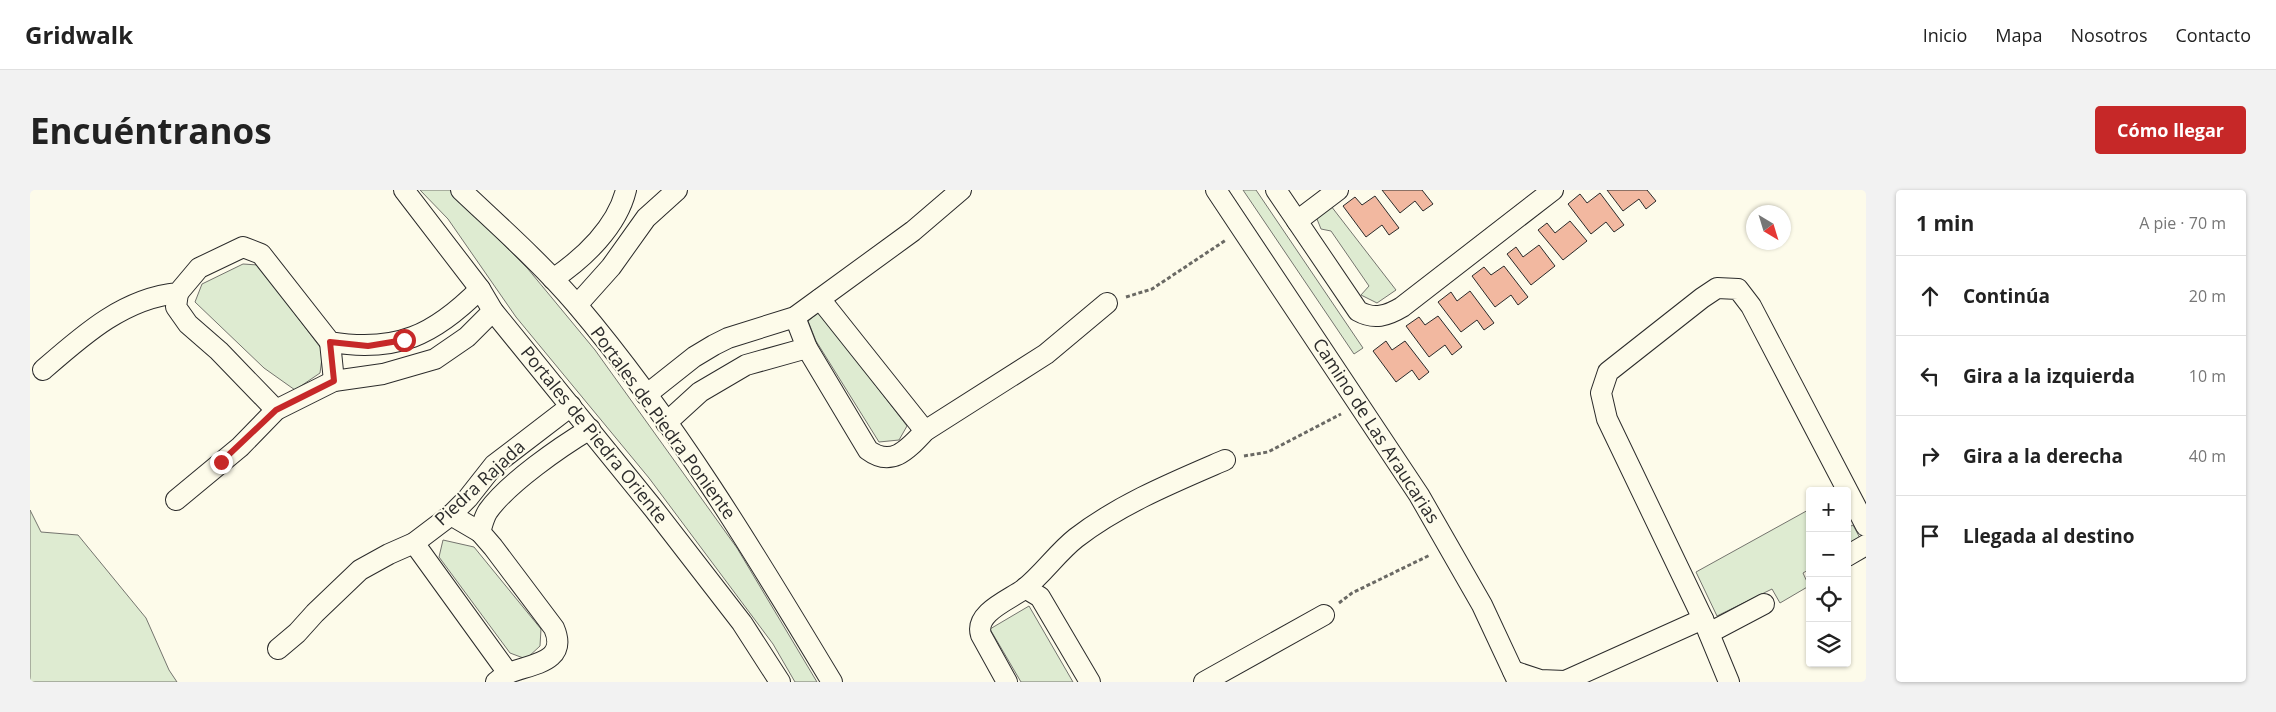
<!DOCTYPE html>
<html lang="es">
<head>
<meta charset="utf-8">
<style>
  body { margin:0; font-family:"Open Sans",sans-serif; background:#f2f2f2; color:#222 }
  .controls { position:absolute; right:15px; bottom:15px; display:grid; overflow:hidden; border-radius:5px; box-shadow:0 1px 4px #0004 }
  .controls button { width:45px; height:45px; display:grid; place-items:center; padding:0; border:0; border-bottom:1px solid #e0e0e0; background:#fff; color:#222; font:25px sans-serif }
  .compass { position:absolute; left:1716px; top:15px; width:45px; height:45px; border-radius:50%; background:#fff; box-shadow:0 1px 4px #0004; rotate:142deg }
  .stop { position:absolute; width:15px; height:15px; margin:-11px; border:4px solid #c62828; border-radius:50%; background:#fff }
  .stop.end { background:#c62828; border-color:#fff; box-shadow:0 1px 5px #0008 }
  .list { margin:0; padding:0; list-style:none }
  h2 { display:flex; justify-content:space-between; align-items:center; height:65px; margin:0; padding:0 20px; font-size:21px }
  h2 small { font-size:16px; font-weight:400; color:#767676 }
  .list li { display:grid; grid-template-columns:32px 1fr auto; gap:15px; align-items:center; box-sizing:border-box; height:80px; padding:0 20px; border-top:1px solid #e0e0e0 }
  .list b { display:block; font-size:19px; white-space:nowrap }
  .list em { font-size:16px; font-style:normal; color:#767676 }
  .icon { flex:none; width:28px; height:28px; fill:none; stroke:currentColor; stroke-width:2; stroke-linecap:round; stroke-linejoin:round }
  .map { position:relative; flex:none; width:1836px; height:492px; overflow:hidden; border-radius:5px }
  header { display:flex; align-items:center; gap:30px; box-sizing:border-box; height:70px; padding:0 25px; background:#fff; border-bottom:1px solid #e0e0e0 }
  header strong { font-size:24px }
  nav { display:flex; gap:28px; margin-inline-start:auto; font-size:18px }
  .intro { display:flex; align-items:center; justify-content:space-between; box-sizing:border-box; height:120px; padding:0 30px }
  h1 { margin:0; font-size:35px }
  .button { padding:12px 22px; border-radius:5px; background:#c62828; color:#fff; font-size:18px; font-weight:700 }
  main { display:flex; gap:30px; padding:0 30px }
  aside { flex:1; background:#fff; border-radius:5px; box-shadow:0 1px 4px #0004 }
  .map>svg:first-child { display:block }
  .green { fill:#deebd1; stroke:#74746e }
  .building { fill:#f2b8a0; stroke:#2b2b2b }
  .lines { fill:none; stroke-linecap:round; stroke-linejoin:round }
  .street-casing { stroke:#2b2b2b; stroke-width:22 }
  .path { stroke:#6a6964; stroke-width:3; stroke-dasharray:4 2.5; stroke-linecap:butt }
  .street { stroke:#fdfbea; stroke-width:20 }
  .route { stroke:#c62828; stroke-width:6 }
  .labels { text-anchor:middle; stroke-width:4; stroke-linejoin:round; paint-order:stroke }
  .street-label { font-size:18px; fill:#2b2b2b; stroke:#fdfbea }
</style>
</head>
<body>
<header>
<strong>Gridwalk</strong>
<nav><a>Inicio</a><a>Mapa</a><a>Nosotros</a><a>Contacto</a></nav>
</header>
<div class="intro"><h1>Encuéntranos</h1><a class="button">Cómo llegar</a></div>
<main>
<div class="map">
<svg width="1836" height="492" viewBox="0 0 1836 492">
  <rect width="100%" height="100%" fill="#fdfbea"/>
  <!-- green -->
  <g class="green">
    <polygon points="390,0 420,0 498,79 565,160 707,358 787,492 765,492 743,454 619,288 486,127 418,29"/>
    <polygon points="1213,0 1226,0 1333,158 1324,164"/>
    <polygon points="1301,16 1366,100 1347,113 1331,105 1339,96 1301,41 1291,39 1287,29"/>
    <polygon points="213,74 228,75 293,161 290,183 265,200 234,178 165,112 172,94"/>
    <polygon points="789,122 877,236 869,250 849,252 786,151 778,131"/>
    <polygon points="1780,319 1780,379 1773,383 1779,396 1750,413 1742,399 1687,426 1666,382"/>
    <polygon points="0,320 11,342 48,345 116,428 139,480 147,492 0,492"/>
    <polygon points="1823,335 1831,350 1817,358 1817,338"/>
    <polygon points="413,350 444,357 511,439 510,456 496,469 480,463 409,367"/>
    <polygon points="999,416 1043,492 991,492 960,439"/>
  </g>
  <!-- building -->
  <g class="building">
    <polygon points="1352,0 1392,0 1403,14 1393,21 1385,11 1370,23"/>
    <polygon points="1577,0 1617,0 1626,11 1616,19 1609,9 1593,21"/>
    <polygon points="1570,3 1594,35 1584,42 1576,32 1561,44 1538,14 1550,4 1557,13"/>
    <polygon points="1345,6 1369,38 1359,45 1352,35 1336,47 1313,16 1325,7 1332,15"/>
    <polygon points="1540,31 1557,51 1533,70 1508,40 1517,33 1525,43"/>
    <polygon points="1509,55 1525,76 1501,95 1477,64 1486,57 1493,67"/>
    <polygon points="1474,76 1498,107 1488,115 1481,105 1465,117 1442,86 1454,77 1461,85"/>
    <polygon points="1440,101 1464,133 1454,140 1447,130 1431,142 1408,112 1421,102 1427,111"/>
    <polygon points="1408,126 1432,157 1422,165 1415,155 1399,167 1376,136 1389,127 1395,135"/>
    <polygon points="1356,151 1362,160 1375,151 1399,182 1389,190 1382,180 1366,192 1343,161"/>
  </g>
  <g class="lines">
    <!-- street casing -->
    <g class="street-casing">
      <g id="street">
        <polyline points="374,0 450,99 463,121 623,318 712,433 750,492"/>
        <path d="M431 0C470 37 511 73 546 114 645 231 724 362 802 492"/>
        <polyline points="1186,0 1389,305 1452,415 1488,492"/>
        <path d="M1246 0 1328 121C1344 130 1357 126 1372 117L1523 0"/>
        <polyline points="1267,31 1308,0"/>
        <path d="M523 89C554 68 587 37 596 0"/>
        <polyline points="148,103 146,117 158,134 189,161 246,220"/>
        <polyline points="790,109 895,241"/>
        <polyline points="547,115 581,77 616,28 647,0"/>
        <path d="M765 127 777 158 838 260C862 278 878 259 895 241L1016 164 1077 113"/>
        <polyline points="300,152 304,191"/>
        <path d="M13 180C53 145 94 108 148 103L169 78 213 57 231 64 300 152C367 163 404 145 450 99"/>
        <polyline points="616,205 664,167 684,155 698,148 765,127 883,41 931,0"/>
        <polyline points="636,233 670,202 716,175 777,158"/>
        <polyline points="146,310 210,257 246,220 304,191 353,184 405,169 437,147 463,121"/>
        <path d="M421 325 450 342 463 357 524 438C539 473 500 474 479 483 475 485 470 489 466 492"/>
        <path d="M450 342C452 336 454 327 458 321 478 293 530 257 560 239"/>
        <polyline points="384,353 478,483"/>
        <polyline points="1817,366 1836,355"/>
        <polyline points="995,398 1010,407 1060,492"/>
        <polyline points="1679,443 1734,414"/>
        <polyline points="248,459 267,443 285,423 330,380 359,364 384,353 421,325 438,308 464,275 541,216"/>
        <polyline points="1483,481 1510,490 1535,491 1673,429"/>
        <path d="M977 492 951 445C944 423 979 410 994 399 1013 384 1027 363 1046 348 1090 314 1144 292 1195 270"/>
        <polyline points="1174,492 1294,425"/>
        <polyline points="1699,492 1673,429 1577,229 1571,203 1578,182 1672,108 1687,98 1708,99 1721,116 1836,336"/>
      </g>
    </g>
    <!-- path -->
    <g class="path">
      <polyline points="1096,107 1122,99 1196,50"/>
      <polyline points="1214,266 1238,262 1311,224"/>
      <polyline points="1309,413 1322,403 1400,365"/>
    </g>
    <!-- street -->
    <use href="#street" class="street"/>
  </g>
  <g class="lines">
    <!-- route -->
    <polyline class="route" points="191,272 246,220 304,191 300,152 338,156 374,150"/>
  </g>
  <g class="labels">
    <!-- street labels -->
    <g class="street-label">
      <text transform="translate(633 233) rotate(54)" y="6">Portales de Piedra Poniente</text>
      <text transform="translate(1346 241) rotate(57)" y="6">Camino de Las Araucarias</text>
      <text transform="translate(564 245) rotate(51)" y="6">Portales de Piedra Oriente</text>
      <text transform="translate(450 293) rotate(-43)" y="6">Piedra Rajada</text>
    </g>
  </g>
</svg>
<div class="controls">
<button>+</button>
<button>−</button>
<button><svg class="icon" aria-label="locate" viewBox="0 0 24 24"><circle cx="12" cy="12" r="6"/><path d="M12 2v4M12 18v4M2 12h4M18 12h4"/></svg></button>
<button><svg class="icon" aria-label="layers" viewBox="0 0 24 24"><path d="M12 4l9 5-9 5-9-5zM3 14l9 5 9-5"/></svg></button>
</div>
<svg class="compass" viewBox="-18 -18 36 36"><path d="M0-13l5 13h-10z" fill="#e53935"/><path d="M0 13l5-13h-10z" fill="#767676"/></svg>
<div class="stop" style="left:374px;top:150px"></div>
<div class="stop end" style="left:191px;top:272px"></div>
</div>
<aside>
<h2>1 min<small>A pie · 70 m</small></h2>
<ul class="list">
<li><svg class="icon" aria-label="ahead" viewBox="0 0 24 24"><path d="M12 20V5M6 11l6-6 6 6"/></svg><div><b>Continúa</b></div><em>20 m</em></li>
<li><svg class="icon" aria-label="left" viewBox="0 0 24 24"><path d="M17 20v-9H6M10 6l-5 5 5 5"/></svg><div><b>Gira a la izquierda</b></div><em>10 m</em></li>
<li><svg class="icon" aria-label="right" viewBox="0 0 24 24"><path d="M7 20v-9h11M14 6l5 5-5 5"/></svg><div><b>Gira a la derecha</b></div><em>40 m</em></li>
<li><svg class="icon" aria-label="arrive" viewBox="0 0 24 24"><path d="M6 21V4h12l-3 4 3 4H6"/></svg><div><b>Llegada al destino</b></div></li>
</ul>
</aside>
</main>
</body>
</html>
